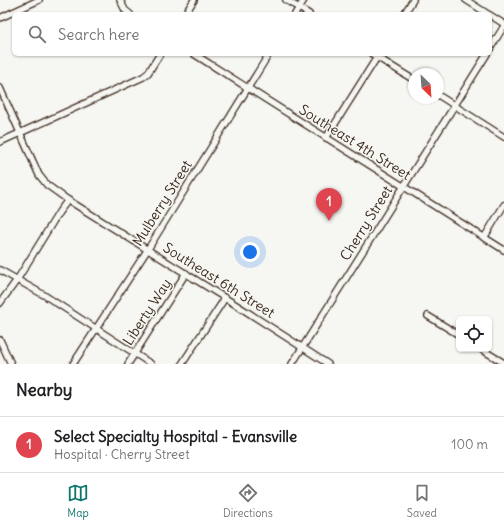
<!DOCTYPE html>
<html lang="en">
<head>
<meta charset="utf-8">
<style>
  body { margin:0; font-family:Delius,sans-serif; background:#f2f2f2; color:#202124 }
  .controls { position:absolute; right:12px; bottom:12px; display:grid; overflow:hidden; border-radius:6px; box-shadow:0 1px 3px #0004 }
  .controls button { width:36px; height:36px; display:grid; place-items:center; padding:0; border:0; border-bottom:1px solid #e0e0e0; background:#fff; color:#202124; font:20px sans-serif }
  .compass { position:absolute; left:408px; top:68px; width:36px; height:36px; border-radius:50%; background:#fff; box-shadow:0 1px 3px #0004; rotate:155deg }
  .you { position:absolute; left:250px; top:252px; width:14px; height:14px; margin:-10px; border:3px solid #fff; border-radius:50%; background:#1a73e8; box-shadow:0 0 0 6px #1a73e833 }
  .badge { display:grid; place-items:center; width:26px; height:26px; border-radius:50%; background:#0f766e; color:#fff; font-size:13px; font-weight:700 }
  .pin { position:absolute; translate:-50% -33px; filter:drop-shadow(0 1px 2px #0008) }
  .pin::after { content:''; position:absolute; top:21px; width:14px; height:12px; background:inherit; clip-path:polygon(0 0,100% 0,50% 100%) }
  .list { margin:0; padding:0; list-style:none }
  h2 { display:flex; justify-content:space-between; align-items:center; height:52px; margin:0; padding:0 16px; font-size:17px }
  h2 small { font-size:13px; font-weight:400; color:#757577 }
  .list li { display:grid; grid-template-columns:26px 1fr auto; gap:12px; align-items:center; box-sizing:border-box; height:56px; padding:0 16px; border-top:1px solid #e0e0e0 }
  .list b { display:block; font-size:15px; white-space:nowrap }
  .list p { margin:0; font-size:13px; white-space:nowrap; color:#757577 }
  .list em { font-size:13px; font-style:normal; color:#757577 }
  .icon { flex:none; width:22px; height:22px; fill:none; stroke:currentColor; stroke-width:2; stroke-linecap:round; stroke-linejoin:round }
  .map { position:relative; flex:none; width:504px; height:364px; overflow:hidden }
  .search { position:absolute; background:#fff; box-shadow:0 1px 3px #0004; left:12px; right:12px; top:12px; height:44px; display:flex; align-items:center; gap:10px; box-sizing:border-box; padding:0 14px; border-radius:6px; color:#757577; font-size:15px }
  .sheet { height:108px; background:#fff }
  nav { display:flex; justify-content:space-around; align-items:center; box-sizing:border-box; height:56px; border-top:1px solid #e0e0e0; background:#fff; font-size:11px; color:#757577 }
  nav a { display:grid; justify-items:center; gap:2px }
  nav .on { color:#0f766e }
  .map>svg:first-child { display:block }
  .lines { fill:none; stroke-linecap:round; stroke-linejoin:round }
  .minor-casing { stroke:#3b2a1e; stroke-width:8 }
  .minor { stroke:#f6f6f2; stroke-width:5.5 }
  .labels { text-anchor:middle; stroke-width:3; stroke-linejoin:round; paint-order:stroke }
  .street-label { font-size:14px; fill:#3b2a1e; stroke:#f6f6f2 }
</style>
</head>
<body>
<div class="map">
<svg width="504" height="364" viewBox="0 0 504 364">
  <rect width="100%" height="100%" fill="#f6f6f2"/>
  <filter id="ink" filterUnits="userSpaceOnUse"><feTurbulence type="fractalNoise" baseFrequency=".025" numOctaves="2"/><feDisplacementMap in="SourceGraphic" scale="8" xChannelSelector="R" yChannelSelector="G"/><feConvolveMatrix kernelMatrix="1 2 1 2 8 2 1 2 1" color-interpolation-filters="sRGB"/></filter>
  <g filter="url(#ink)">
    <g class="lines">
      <!-- minor casing -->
      <g class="minor-casing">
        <g id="minor">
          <polyline points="120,0 125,10 130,14"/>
          <polyline points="286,0 309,14"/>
          <polyline points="466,0 488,14"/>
          <polyline points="185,14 194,0"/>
          <polyline points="295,14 304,0"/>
          <polyline points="404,14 413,0"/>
          <polyline points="490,15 504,24"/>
          <polyline points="0,18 39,0"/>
          <polyline points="490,49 504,26"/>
          <polyline points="194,54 504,250"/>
          <polyline points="372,54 414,80"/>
          <polyline points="0,88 39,175 47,185 68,200 241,308 328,364"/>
          <polyline points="438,95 504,137"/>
          <polyline points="326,138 379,54"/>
          <polyline points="0,142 143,77 148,73 160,54"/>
          <polyline points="484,238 504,205"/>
          <polyline points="0,270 44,295 151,364"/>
          <polyline points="0,303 17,280 59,212 68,200"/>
          <polyline points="428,316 459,335"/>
          <polyline points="0,340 11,364"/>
          <polyline points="481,349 504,363"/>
          <polyline points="73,364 148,249 269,54"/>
          <polyline points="128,364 186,273"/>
          <polyline points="182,364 225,298"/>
          <polyline points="292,364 487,54"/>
        </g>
      </g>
      <!-- minor -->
      <use href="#minor" class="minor"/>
    </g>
  </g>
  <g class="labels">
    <!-- street labels -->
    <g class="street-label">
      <text transform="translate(355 142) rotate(32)" y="5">Southeast 4th Street</text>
      <text transform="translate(162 203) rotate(-58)" y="5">Mulberry Street</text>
      <text transform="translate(366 223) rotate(-58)" y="5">Cherry Street</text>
      <text transform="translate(219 280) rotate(32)" y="5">Southeast 6th Street</text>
      <text transform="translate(147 312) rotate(-57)" y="5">Liberty Way</text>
    </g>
  </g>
</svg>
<div class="controls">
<button><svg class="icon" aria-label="locate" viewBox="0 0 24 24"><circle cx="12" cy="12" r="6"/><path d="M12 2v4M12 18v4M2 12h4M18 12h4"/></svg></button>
</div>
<svg class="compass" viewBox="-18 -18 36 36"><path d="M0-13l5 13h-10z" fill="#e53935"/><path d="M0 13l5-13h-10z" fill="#757577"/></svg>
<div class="you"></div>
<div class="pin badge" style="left:329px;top:221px;background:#e0444e">1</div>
<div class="search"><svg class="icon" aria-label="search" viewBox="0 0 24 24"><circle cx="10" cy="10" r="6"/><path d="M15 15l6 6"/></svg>Search here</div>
</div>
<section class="sheet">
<h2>Nearby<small></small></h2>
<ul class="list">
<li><span class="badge" style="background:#e0444e">1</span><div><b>Select Specialty Hospital - Evansville</b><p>Hospital · Cherry Street</p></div><em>100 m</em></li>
</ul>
</section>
<nav>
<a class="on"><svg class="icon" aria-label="map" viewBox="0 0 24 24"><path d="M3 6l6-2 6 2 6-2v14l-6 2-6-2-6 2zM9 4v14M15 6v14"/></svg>Map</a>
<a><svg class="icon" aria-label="directions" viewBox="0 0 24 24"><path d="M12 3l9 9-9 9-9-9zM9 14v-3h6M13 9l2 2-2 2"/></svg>Directions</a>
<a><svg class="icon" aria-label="saved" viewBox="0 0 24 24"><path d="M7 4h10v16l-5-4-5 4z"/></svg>Saved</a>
</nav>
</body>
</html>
